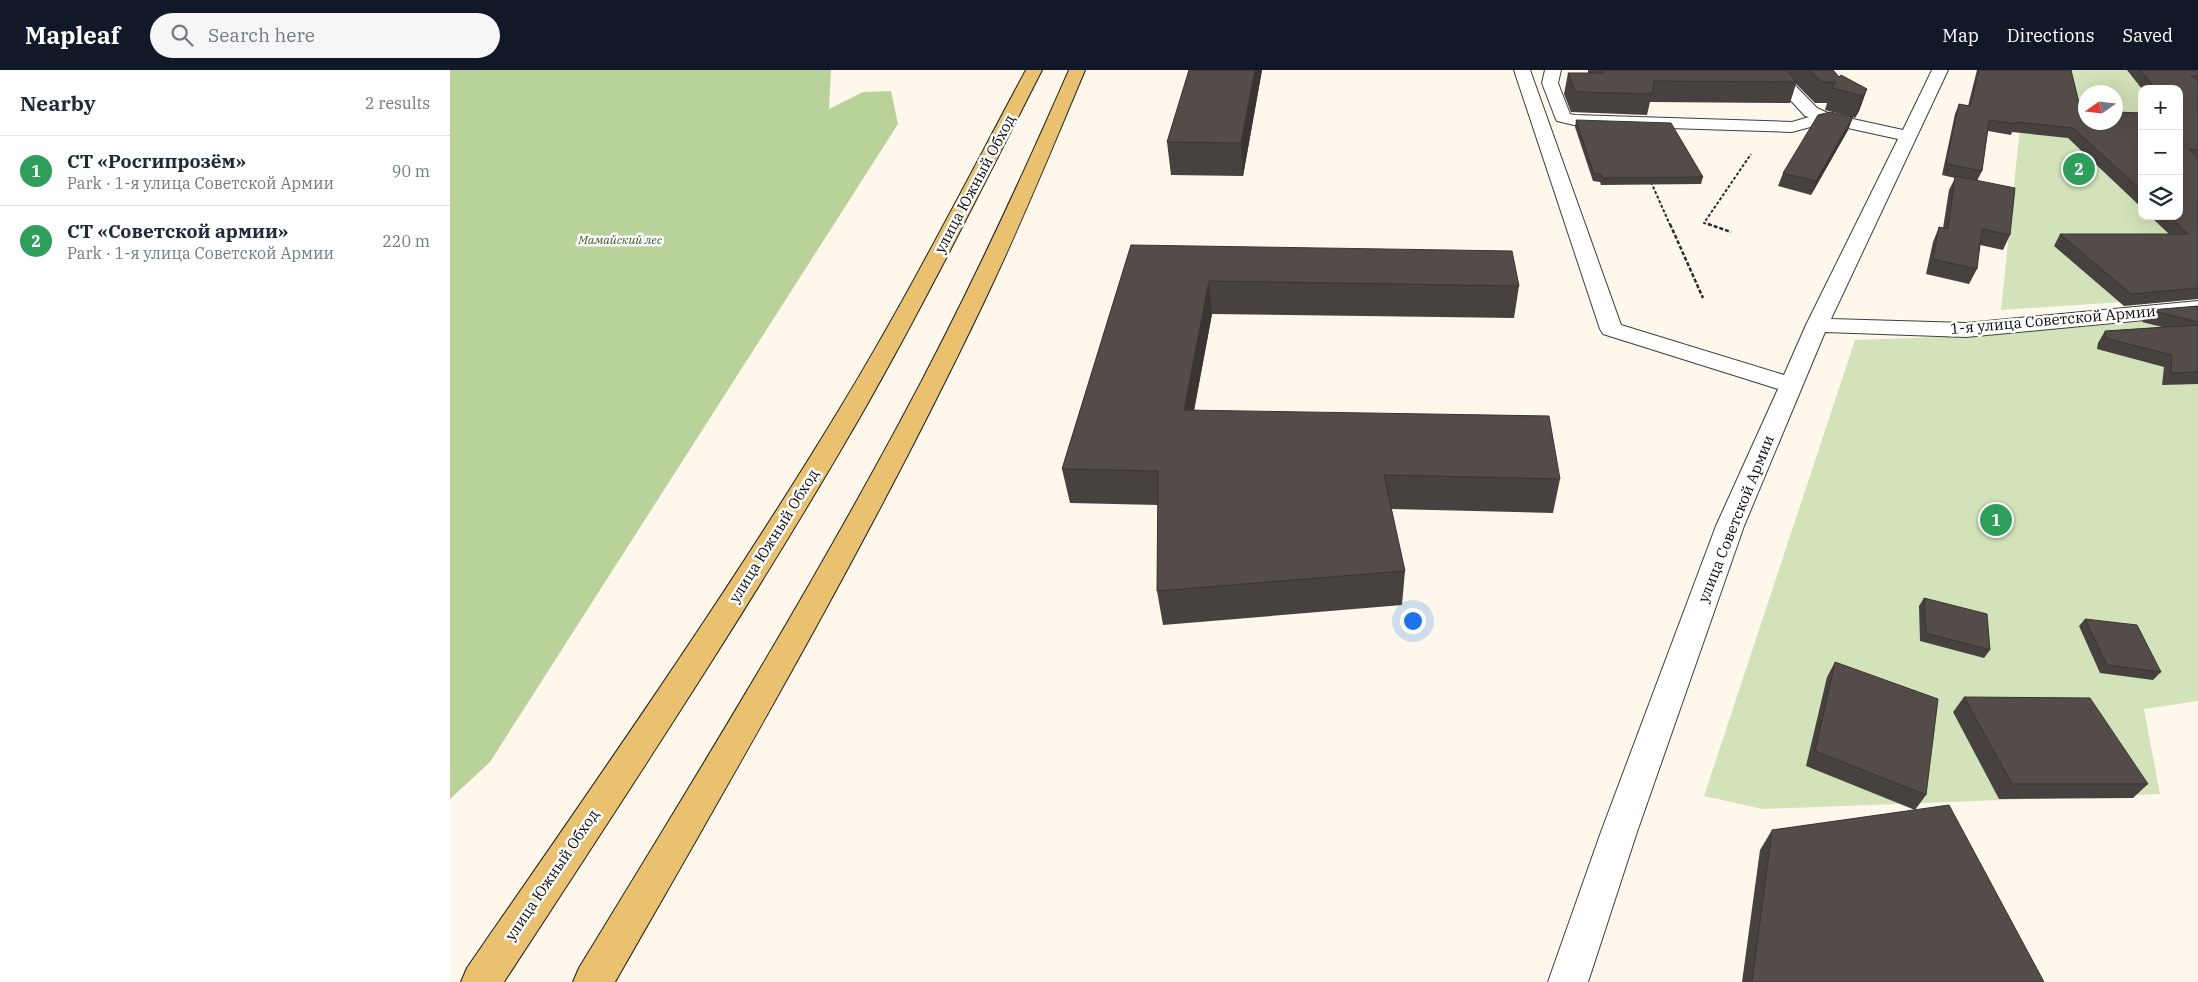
<!DOCTYPE html>
<html lang="en">
<head>
<meta charset="utf-8">
<style>
  body { margin:0; font-family:"IBM Plex Serif",serif; background:#f6f6f7; color:#1f2937 }
  .controls { position:absolute; right:15px; top:15px; display:grid; overflow:hidden; border-radius:10px; box-shadow:0 5px 20px #0002 }
  .controls button { width:45px; height:45px; display:grid; place-items:center; padding:0; border:0; border-bottom:1px solid #e0e1e3; background:#fff; color:#1f2937; font:25px sans-serif }
  .compass { position:absolute; left:1628px; top:15px; width:45px; height:45px; border-radius:50%; background:#fff; box-shadow:0 5px 20px #0002; rotate:256deg }
  .you { position:absolute; left:962px; top:550px; width:18px; height:18px; margin:-12px; border:4px solid #fff; border-radius:50%; background:#1a73e8; box-shadow:0 0 0 8px #1a73e833 }
  .badge { display:grid; place-items:center; width:32px; height:32px; border-radius:50%; background:#111827; color:#fff; font-size:16px; font-weight:700 }
  .pin { position:absolute; translate:-50% -50%; border:2px solid #fff; box-shadow:0 1px 5px #0006 }
  .list { margin:0; padding:0; list-style:none }
  h2 { display:flex; justify-content:space-between; align-items:center; height:65px; margin:0; padding:0 20px; font-size:21px }
  h2 small { font-size:16px; font-weight:400; color:#747a83 }
  .list li { display:grid; grid-template-columns:32px 1fr auto; gap:15px; align-items:center; box-sizing:border-box; height:70px; padding:0 20px; border-top:1px solid #e0e1e3 }
  .list b { display:block; font-size:19px; white-space:nowrap }
  .list p { margin:0; font-size:16px; white-space:nowrap; color:#747a83 }
  .list em { font-size:16px; font-style:normal; color:#747a83 }
  .icon { flex:none; width:28px; height:28px; fill:none; stroke:currentColor; stroke-width:2; stroke-linecap:round; stroke-linejoin:round }
  .map { position:relative; flex:none; width:1748px; height:912px; overflow:hidden }
  header { display:flex; align-items:center; gap:30px; box-sizing:border-box; height:70px; padding:0 25px; background:#111827; color:#fff }
  header strong { font-size:24px }
  nav { display:flex; gap:28px; margin-inline-start:auto; font-size:18px }
  .search { width:350px; height:45px; background:#f6f6f7; display:flex; align-items:center; gap:12px; box-sizing:border-box; padding:0 18px; border-radius:28px; color:#747a83; font-size:19px }
  main { display:flex }
  aside { flex:1; background:#fff }
  .map>svg:first-child { display:block }
  .green { fill:#d2e3b9; fill-rule:evenodd }
  .forest { fill:#b8d29a }
  .lines { fill:none; stroke-linecap:round; stroke-linejoin:round }
  .minor-casing { stroke:#3e3e3e; stroke-width:2 }
  .major-casing { stroke:#1c1c1c; stroke-width:2 }
  .path-far1 { stroke:#2d2d2d; stroke-width:2; stroke-dasharray:3 2; stroke-linecap:butt }
  .path { stroke:#2d2d2d; stroke-width:2.5; stroke-dasharray:4 2; stroke-linecap:butt }
  .minor { fill:#fff; fill-rule:evenodd }
  .major { fill:#eac26f; fill-rule:evenodd }
  .wall { fill:#47413f }
  .shaded-wall { fill:#3a3533 }
  .building { fill:#534c49; stroke:#3a3533 }
  .labels { text-anchor:middle; stroke-width:5; stroke-linejoin:round; paint-order:stroke }
  .far-park-label { font-size:12px; font-style:italic; fill:#335b23; stroke:#fff }
  .street-label { font-size:15px; fill:#0b0b0b; stroke:#fff }
</style>
</head>
<body>
<header>
<strong>Mapleaf</strong>
<div class="search"><svg class="icon" aria-label="search" viewBox="0 0 24 24"><circle cx="10" cy="10" r="6"/><path d="M15 15l6 6"/></svg>Search here</div>
<nav><a>Map</a><a>Directions</a><a>Saved</a></nav>
</header>
<main>
<aside>
<h2>Nearby<small>2 results</small></h2>
<ul class="list">
<li><span class="badge" style="background:#2e9e5b">1</span><div><b>СТ «Росгипрозём»</b><p>Park · 1-я улица Советской Армии</p></div><em>90 m</em></li>
<li><span class="badge" style="background:#2e9e5b">2</span><div><b>СТ «Советской армии»</b><p>Park · 1-я улица Советской Армии</p></div><em>220 m</em></li>
</ul>
</aside>
<div class="map">
<svg width="1748" height="912" viewBox="0 0 1748 912">
  <rect width="100%" height="100%" fill="#fdf8eb"/>
  <!-- green -->
  <g class="green">
    <path d="M1576 0H1748V227L1551 240ZM1692 19H1729V146H1692ZM1636 22H1666V52H1636Z"/>
    <polygon points="1748,247 1748,631 1694,639 1710,724 1313,739 1254,726 1405,270 1521,266"/>
  </g>
  <!-- forest -->
  <polygon class="forest" points="0,0 381,0 379,39 413,22 441,21 448,54 40,692 0,729"/>
  <g class="lines">
    <!-- minor casing -->
    <g class="minor-casing">
      <polygon id="minor" points="1064,0 1080,0 1171,255 1334,305 1356,255 1448,69 1375,53 1342,62 1124,55 1107,51 1105,47 1092,13 1095,0 1111,0 1108,13 1120,44 1125,45 1342,52 1359,47 1355,46 1313,0 1330,0 1367,38 1380,44 1453,60 1482,0 1498,0 1381,249 1516,253 1748,231 1748,245 1516,267 1375,262 1294,456 1187,762 1138,912 1098,912 1151,762 1266,456 1328,319 1153,264 1150,259"/>
    </g>
    <!-- major casing -->
    <g class="major-casing">
      <g id="major">
        <path d="M576 0H592C534 114 477 229 414 340 302 535 177 723 54 912H11L17 898C144 714 273 531 389 340 456 230 515 114 576 0Z"/>
        <path d="M619 0H635C602 79 569 159 532 236 421 468 292 690 165 912H123L129 898C239 718 350 538 450 352 512 237 567 119 619 0Z"/>
      </g>
    </g>
    <!-- path-far1 -->
    <g class="path-far1">
      <polyline points="1201,112 1220,155"/>
      <polyline points="1261,155 1254,153 1301,84"/>
    </g>
    <!-- path -->
    <g class="path">
      <polyline points="1220,154 1253,228"/>
      <polyline points="1258,154 1281,162"/>
    </g>
    <!-- minor -->
    <use href="#minor" class="minor"/>
    <!-- major -->
    <use href="#major" class="major"/>
  </g>
  <!-- wall -->
  <g class="wall">
    <polygon points="739,0 812,0 793,106 721,105 717,72"/>
    <polygon points="1138,0 1383,0 1389,7 1417,19 1409,41 1405,48 1403,47 1398,60 1361,125 1328,116 1333,103 1399,46 1375,40 1377,33 1365,33 1346,14 1340,33 1200,32 1197,45 1121,42 1114,24 1118,3 1138,3"/>
    <polygon points="1527,0 1621,0 1631,41 1692,43 1692,138 1618,68 1562,62 1561,65 1538,61 1532,101 1527,111 1560,165 1553,180 1530,175 1527,199 1519,214 1476,204 1483,172 1489,157 1493,158 1499,120 1505,108 1492,105 1505,44 1509,34 1518,36"/>
    <polygon points="1677,0 1748,0 1748,229 1674,236 1604,176 1610,164 1719,164 1700,146 1729,146 1729,19 1692,19"/>
    <polygon points="1126,50 1253,107 1251,114 1151,115 1150,112 1143,111 1125,57"/>
    <polygon points="681,175 1069,216 1064,248 762,244 744,340 1110,409 1103,443 941,439 955,501 952,535 713,555 707,521 708,435 620,433 612,399"/>
    <polygon points="1748,236 1748,314 1712,315 1714,297 1647,279 1648,273 1655,261 1712,257 1692,252 1700,240"/>
    <polygon points="1474,528 1540,580 1534,588 1470,571 1469,536"/>
    <polygon points="1635,549 1711,602 1703,610 1650,603 1629,556"/>
    <polygon points="1385,592 1476,725 1465,740 1594,912 1292,912 1310,780 1322,760 1465,740 1356,696 1377,607"/>
    <polygon points="1514,627 1698,714 1683,728 1549,729 1503,642"/>
  </g>
  <!-- shaded-wall -->
  <g class="shaded-wall">
    <polygon points="805,0 812,0 793,106 791,73"/>
    <polygon points="1417,19 1409,41 1405,48 1413,26"/>
    <polygon points="1403,47 1398,60 1361,125 1366,111"/>
    <polygon points="759,211 762,244 738,373 734,340"/>
  </g>
  <!-- building -->
  <g class="building">
    <polygon points="739,0 805,0 791,73 717,72"/>
    <polygon points="1152,0 1336,0 1347,12 1204,11 1202,24 1129,22 1125,21 1118,3 1154,3"/>
    <polygon points="1359,0 1383,0 1389,7 1391,5 1417,19 1413,26 1382,18 1386,12 1372,12"/>
    <polygon points="1529,0 1621,0 1631,41 1636,41 1636,52 1666,52 1666,42 1692,43 1692,121 1623,58 1566,52 1566,54 1539,50 1532,101 1496,94 1509,34 1520,36"/>
    <polygon points="1690,0 1748,0 1748,6 1741,5 1748,11 1748,80 1739,79 1748,87 1748,218 1681,224 1610,164 1738,164 1719,146 1729,146 1729,19 1706,19"/>
    <polygon points="1380,42 1403,47 1366,111 1333,103 1368,45"/>
    <polygon points="1126,50 1221,53 1253,107 1153,108 1151,104 1144,104"/>
    <polygon points="1505,106 1565,118 1560,165 1532,159 1527,199 1483,189 1489,157 1498,159"/>
    <polygon points="681,175 1062,181 1069,216 759,211 734,340 1099,346 1110,409 934,405 955,501 707,521 708,401 612,399"/>
    <polygon points="1748,236 1748,252 1700,240"/>
    <polygon points="1748,255 1748,302 1721,303 1722,285 1655,268 1655,261"/>
    <polygon points="1474,528 1537,544 1540,580 1476,563"/>
    <polygon points="1635,549 1687,555 1711,602 1657,595"/>
    <polygon points="1385,592 1488,629 1476,725 1365,681"/>
    <polygon points="1514,627 1640,628 1698,714 1562,714"/>
    <polygon points="1499,735 1594,912 1302,912 1322,760"/>
  </g>
  <g class="labels">
    <!-- far-park labels -->
    <g class="far-park-label">
      <text x="170" y="174">Мамайский лес</text>
    </g>
    <!-- street labels -->
    <g class="street-label">
      <text transform="translate(525 114) rotate(-62)" y="5">улица Южный Обход</text>
      <text transform="translate(1603 250) rotate(-5)" y="5">1-я улица Советской Армии</text>
      <text transform="translate(1286 449) rotate(-68)" y="5">улица Советской Армии</text>
      <text transform="translate(324 466) rotate(-58)" y="5">улица Южный Обход</text>
      <text transform="translate(102 805) rotate(-56)" y="5">улица Южный Обход</text>
    </g>
  </g>
</svg>
<div class="controls">
<button>+</button>
<button>−</button>
<button><svg class="icon" aria-label="layers" viewBox="0 0 24 24"><path d="M12 4l9 5-9 5-9-5zM3 14l9 5 9-5"/></svg></button>
</div>
<svg class="compass" viewBox="-18 -18 36 36"><path d="M0-13l5 13h-10z" fill="#e53935"/><path d="M0 13l5-13h-10z" fill="#747a83"/></svg>
<div class="you"></div>
<div class="pin badge" style="left:1546px;top:450px;background:#2e9e5b">1</div>
<div class="pin badge" style="left:1629px;top:99px;background:#2e9e5b">2</div>
</div>
</main>
</body>
</html>
